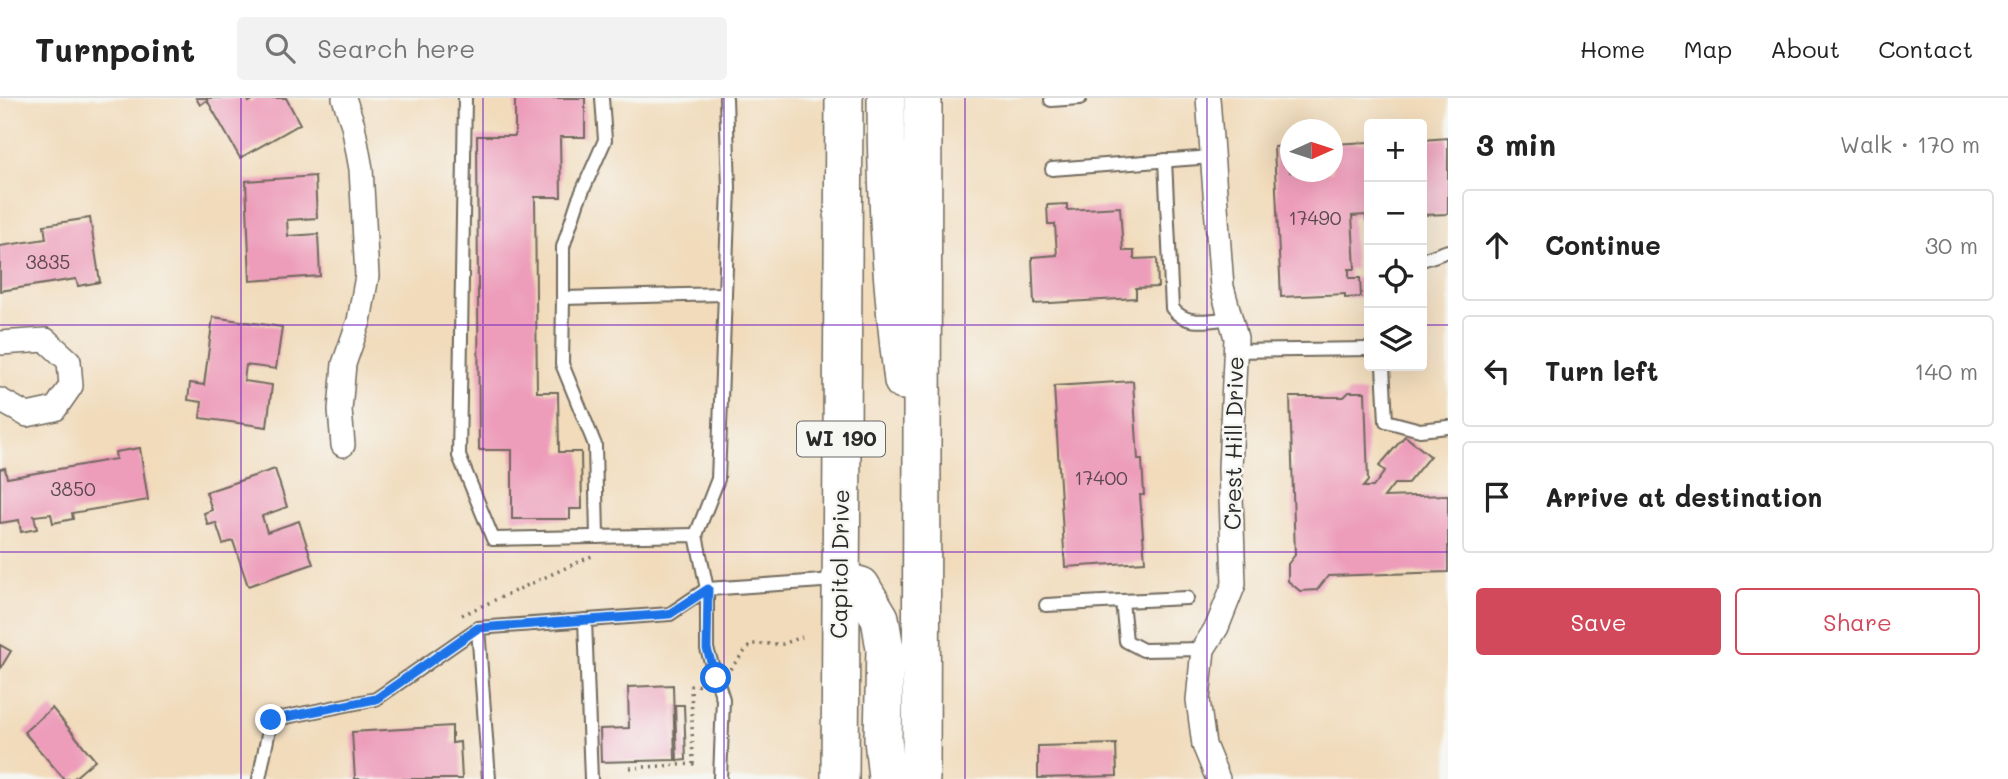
<!DOCTYPE html>
<html lang="en">
<head>
<meta charset="utf-8">
<style>
  body { margin:0; font-family:Mali,sans-serif; background:#f2f2f2; color:#222 }
  .controls { position:absolute; right:21px; top:21px; display:grid; overflow:hidden; border-radius:7px; box-shadow:0 7px 28px #0002 }
  .controls button { width:63px; height:63px; display:grid; place-items:center; padding:0; border:0; border-bottom:2px solid #e0e0e0; background:#fff; color:#222; font:35px sans-serif }
  .compass { position:absolute; left:1280px; top:21px; width:63px; height:63px; border-radius:50%; background:#fff; box-shadow:0 7px 28px #0002; rotate:87deg }
  .stop { position:absolute; width:21px; height:21px; margin:-16px; border:5px solid #1a73e8; border-radius:50%; background:#fff }
  .stop.end { background:#1a73e8; border-color:#fff; box-shadow:0 2px 7px #0008 }
  .list { margin:0; padding:0; list-style:none }
  h2 { display:flex; justify-content:space-between; align-items:center; height:91px; margin:0; padding:0 28px; font-size:30px }
  h2 small { font-size:23px; font-weight:400; color:#767676 }
  .list li { display:grid; grid-template-columns:46px 1fr auto; gap:21px; align-items:center; box-sizing:border-box; height:112px; margin:0 14px 14px; padding:0 14px; border:2px solid #e0e0e0; border-radius:7px }
  .list b { display:block; font-size:26px; white-space:nowrap }
  .list em { font-size:23px; font-style:normal; color:#767676 }
  .actions { display:flex; gap:14px; padding:21px 28px }
  .actions a { flex:1; padding:16px 0; border:2px solid #d1495b; border-radius:7px; text-align:center; font-size:24px; color:#d1495b }
  .actions .main { background:#d1495b; color:#fff }
  .icon { flex:none; width:38px; height:38px; fill:none; stroke:currentColor; stroke-width:2; stroke-linecap:round; stroke-linejoin:round }
  .map { position:relative; flex:none; width:1448px; height:681px; overflow:hidden }
  header { display:flex; align-items:center; gap:42px; box-sizing:border-box; height:98px; padding:0 35px; background:#fff; border-bottom:2px solid #e0e0e0 }
  header strong { font-size:33px }
  nav { display:flex; gap:38px; margin-inline-start:auto; font-size:24px }
  .search { width:490px; height:63px; background:#f2f2f2; display:flex; align-items:center; gap:18px; box-sizing:border-box; padding:0 24px; border-radius:7px; color:#767676; font-size:26px }
  main { display:flex }
  aside { flex:1; background:#fff }
  .map>svg:first-child { display:block }
  .building { fill:#ed9dba }
  .lines { fill:none; stroke-linecap:round; stroke-linejoin:round }
  .service-casing { stroke:#70695d; stroke-width:16 }
  .minor-casing { stroke:#70695d; stroke-width:26 }
  .primary-casing { stroke:#70695d; stroke-width:40 }
  .path { stroke:#70695d; stroke-width:3.5; stroke-dasharray:2 5; stroke-linecap:butt }
  .service { stroke:#fff; stroke-width:12 }
  .minor { stroke:#fff; stroke-width:23 }
  .primary { stroke:#fff; stroke-width:37 }
  .route { stroke:#1a73e8; stroke-width:9 }
  .grid { fill:none; stroke:#7b2cbf; stroke-width:2; stroke-opacity:0.55 }
  .labels { text-anchor:middle; stroke-width:5; stroke-linejoin:round; paint-order:stroke }
  .number-label { font-size:19px; fill:#5c484f }
  .shield { fill:#f6f6f2; stroke:#686867; stroke-width:2 }
  .shield-label { font-size:21px; font-weight:bold; fill:#2b2b2b }
  .street-label { font-size:23px; fill:#2b2b2b; stroke:#f6f6f2 }
</style>
</head>
<body>
<header>
<strong>Turnpoint</strong>
<div class="search"><svg class="icon" aria-label="search" viewBox="0 0 24 24"><circle cx="10" cy="10" r="6"/><path d="M15 15l6 6"/></svg>Search here</div>
<nav><a>Home</a><a>Map</a><a>About</a><a>Contact</a></nav>
</header>
<main>
<div class="map">
<svg width="1448" height="681" viewBox="0 0 1448 681">
  <rect width="100%" height="100%" fill="#f6f6f2"/>
  <filter id="ink" filterUnits="userSpaceOnUse"><feTurbulence type="fractalNoise" baseFrequency=".0143" numOctaves="2"/><feDisplacementMap in="SourceGraphic" scale="14" xChannelSelector="R" yChannelSelector="G"/><feConvolveMatrix kernelMatrix="1 2 1 2 8 2 1 2 1" color-interpolation-filters="sRGB"/></filter>
  <filter id="wash" filterUnits="userSpaceOnUse"><feTurbulence type="fractalNoise" baseFrequency=".00686" numOctaves="4" result="noise"/><feDisplacementMap in="SourceGraphic" scale="28" xChannelSelector="R" yChannelSelector="G"/><feGaussianBlur stdDeviation="1.57" result="paint"/><feColorMatrix in="noise" values="0 0 0 0 0 0 0 0 0 0 0 0 0 0 0 0 0 1.4 0 .05"/><feComposite in="paint" operator="in"/></filter>
  <g filter="url(#wash)">
    <rect width="100%" height="100%" fill="#f1dbbb"/>
    <g id="blocks">
      <!-- building -->
      <g class="building">
        <polygon points="196,0 247,0 249,4 256,0 286,0 300,26 240,60 207,2 200,7"/>
        <polygon points="515,0 585,0 585,39 560,39 561,99 535,99 537,294 558,294 559,354 581,354 582,411 570,411 570,421 512,421 512,352 479,352 477,38 515,38"/>
        <polygon points="1448,40 1448,116 1422,117 1422,42"/>
        <polygon points="1369,44 1369,123 1366,123 1366,117 1352,118 1355,171 1349,171 1349,180 1360,180 1361,199 1345,200 1345,196 1281,199 1274,49 1290,48 1290,74 1332,74 1332,46"/>
        <polygon points="315,78 317,120 287,122 288,138 318,136 320,178 250,183 246,83"/>
        <polygon points="1067,106 1067,112 1120,109 1123,153 1134,153 1134,161 1157,160 1158,189 1136,190 1136,200 1034,206 1032,159 1057,157 1055,126 1048,126 1047,107"/>
        <polygon points="90,120 100,184 78,188 76,181 0,193 0,148 46,141 44,127"/>
        <polygon points="213,219 282,229 276,271 246,267 244,283 272,287 267,329 200,320 202,304 188,302 190,285 204,287"/>
        <polygon points="1133,283 1138,362 1142,362 1144,397 1140,397 1145,464 1065,469 1054,288"/>
        <polygon points="1349,294 1365,294 1368,383 1363,389 1373,389 1385,373 1379,368 1405,338 1430,358 1407,386 1394,386 1384,399 1448,397 1448,474 1328,478 1317,492 1300,493 1288,483 1288,466 1295,457 1290,299 1344,299"/>
        <polygon points="140,350 148,402 72,415 73,421 53,425 51,416 34,418 37,431 21,434 19,422 0,425 0,371 5,370 7,380 116,361 115,354"/>
        <polygon points="275,371 287,409 262,418 267,434 299,423 313,466 248,488 233,443 223,446 216,425 208,427 204,415 212,412 206,394"/>
        <polygon points="0,547 11,553 0,571"/>
        <polygon points="673,587 675,662 601,664 600,631 629,630 628,589"/>
        <polygon points="675,607 684,607 686,662 677,663"/>
        <polygon points="52,610 95,662 73,681 64,681 24,634"/>
        <polygon points="452,628 452,645 460,644 462,681 355,681 352,634"/>
        <polygon points="1116,646 1117,678 1038,680 1038,648"/>
      </g>
    </g>
  </g>
  <g filter="url(#ink)">
    <use href="#blocks" fill-opacity="0" stroke="#70695d" stroke-width="2"/>
    <g class="lines">
      <!-- service casing -->
      <g class="service-casing">
        <g id="service">
          <polyline points="465,0 459,358 493,441 696,437 707,491 707,551 723,601 720,681"/>
          <polyline points="1051,2 1080,0"/>
          <path d="M1165 62 1172 210C1186 229 1210 222 1231 220"/>
          <polyline points="1052,71 1212,59"/>
          <polyline points="1422,162 1448,153"/>
          <polyline points="563,200 725,196"/>
          <polyline points="1236,253 1369,251"/>
          <polyline points="1383,268 1386,323 1420,332 1448,329"/>
          <polyline points="696,437 718,381 729,90 726,0"/>
          <polyline points="597,439 595,347 562,266 563,200 563,149 578,103 605,42 602,0"/>
          <polyline points="1187,500 1122,503 1126,543 1143,552 1203,551"/>
          <polyline points="1046,507 1122,503"/>
          <polyline points="585,522 591,681"/>
          <polyline points="259,681 271,622 376,601 478,530"/>
          <polyline points="489,681 478,530 670,516 707,491 836,482"/>
        </g>
      </g>
      <!-- minor casing -->
      <g class="minor-casing">
        <g id="minor">
          <polyline points="1208,0 1222,189 1236,240 1230,370 1234,486 1217,529 1203,551 1198,602 1204,647 1218,681"/>
          <polyline points="0,245 46,242 69,263 71,288 55,311 27,317 0,302"/>
          <polyline points="343,347 340,312 344,266 359,223 367,178 361,71 353,27 344,0"/>
        </g>
      </g>
      <!-- primary casing -->
      <g class="primary-casing">
        <g id="primary">
          <path d="M886 0C886 95 891 189 903 283"/>
          <polyline points="840,482 861,488 880,520 885,551 883,641 887,681"/>
          <polyline points="840,681 844,0"/>
          <polyline points="921,681 923,0"/>
        </g>
      </g>
      <!-- path -->
      <g class="path">
        <polyline points="462,517 594,457"/>
        <polyline points="730,571 751,546 783,546 802,539"/>
        <polyline points="630,670 693,666 691,588 701,587"/>
      </g>
      <!-- service -->
      <use href="#service" class="service"/>
      <!-- minor -->
      <use href="#minor" class="minor"/>
      <!-- primary -->
      <use href="#primary" class="primary"/>
    </g>
  </g>
  <g class="lines" filter="url(#ink)">
    <!-- route -->
    <polyline class="route" points="271,622 376,601 478,530 670,516 708,491 707,551 716,580"/>
  </g>
  <!-- grid -->
  <path class="grid" d="M241 0V681M483 0V681M724 0V681M965 0V681M1207 0V681M0 227H1369M1422 227H1448M0 454H1448"/>
  <g class="labels">
    <!-- number labels -->
    <g class="number-label">
      <text x="1315" y="127">17490</text>
      <text x="48" y="171">3835</text>
      <text x="1101" y="387">17400</text>
      <text x="73" y="398">3850</text>
    </g>
    <!-- shield labels -->
    <rect class="shield" x="797" y="323.5" width="88" height="35" rx="5"/>
    <g class="shield-label">
      <text x="841" y="348">WI 190</text>
    </g>
    <!-- street labels -->
    <g class="street-label">
      <text transform="translate(1234 345) rotate(-89)" y="8">Crest Hill Drive</text>
      <text transform="translate(840 466) rotate(-89)" y="8">Capitol Drive</text>
    </g>
  </g>
</svg>
<div class="controls">
<button>+</button>
<button>−</button>
<button><svg class="icon" aria-label="locate" viewBox="0 0 24 24"><circle cx="12" cy="12" r="6"/><path d="M12 2v4M12 18v4M2 12h4M18 12h4"/></svg></button>
<button><svg class="icon" aria-label="layers" viewBox="0 0 24 24"><path d="M12 4l9 5-9 5-9-5zM3 14l9 5 9-5"/></svg></button>
</div>
<svg class="compass" viewBox="-18 -18 36 36"><path d="M0-13l5 13h-10z" fill="#e53935"/><path d="M0 13l5-13h-10z" fill="#767676"/></svg>
<div class="stop" style="left:716px;top:580px"></div>
<div class="stop end" style="left:271px;top:622px"></div>
</div>
<aside>
<h2>3 min<small>Walk · 170 m</small></h2>
<ul class="list">
<li><svg class="icon" aria-label="ahead" viewBox="0 0 24 24"><path d="M12 20V5M6 11l6-6 6 6"/></svg><div><b>Continue</b></div><em>30 m</em></li>
<li><svg class="icon" aria-label="left" viewBox="0 0 24 24"><path d="M17 20v-9H6M10 6l-5 5 5 5"/></svg><div><b>Turn left</b></div><em>140 m</em></li>
<li><svg class="icon" aria-label="arrive" viewBox="0 0 24 24"><path d="M6 21V4h12l-3 4 3 4H6"/></svg><div><b>Arrive at destination</b></div></li>
</ul>
<div class="actions"><a class="main">Save</a><a>Share</a></div>
</aside>
</main>
</body>
</html>
